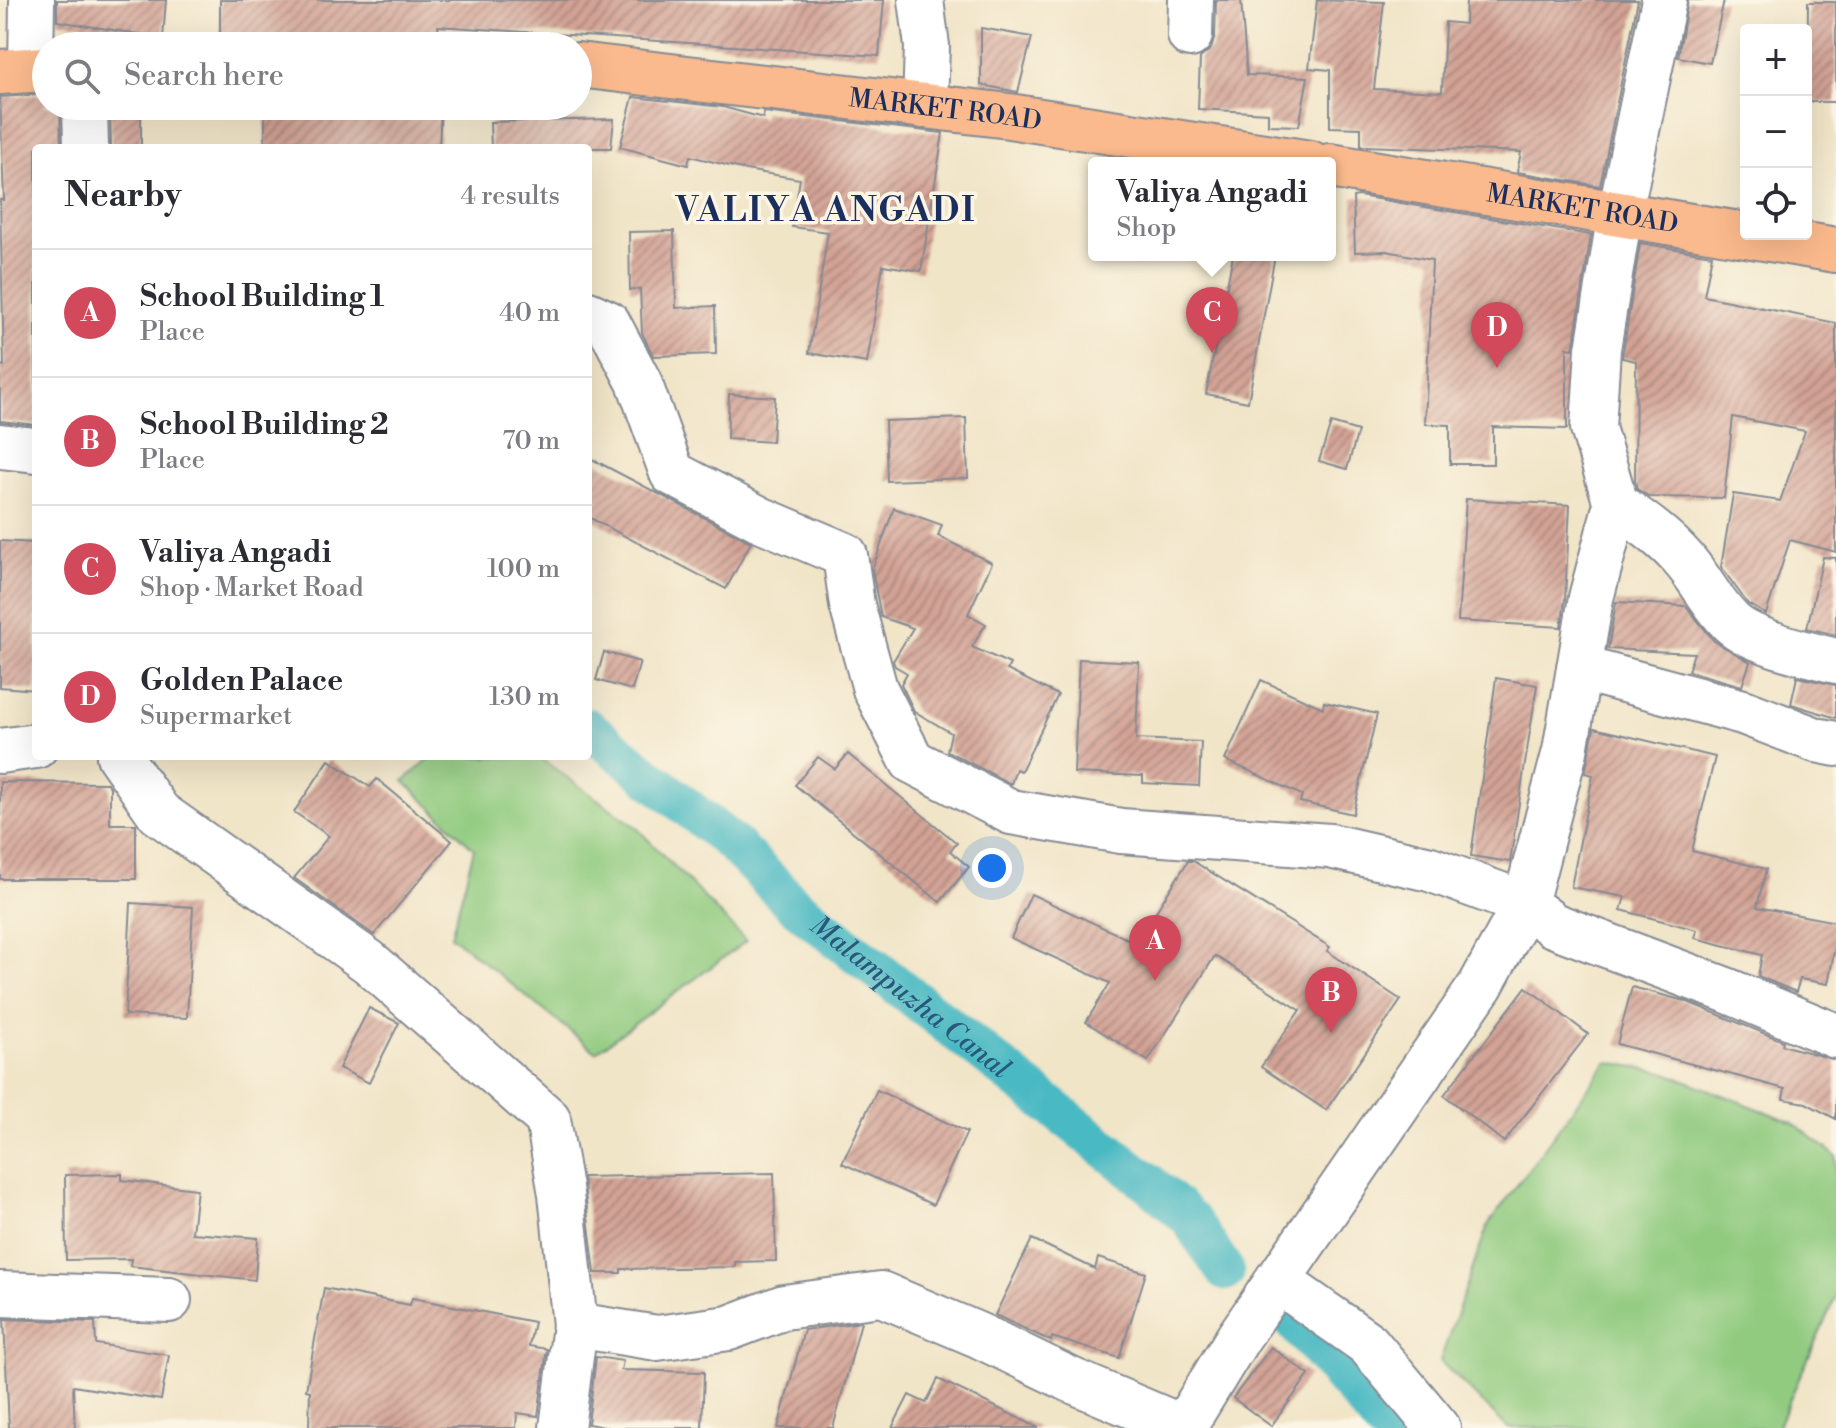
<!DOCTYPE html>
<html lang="en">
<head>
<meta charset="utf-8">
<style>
  body { margin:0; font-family:"Libre Bodoni",serif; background:#f2f2f3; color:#2b2b33 }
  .controls { position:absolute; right:24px; top:24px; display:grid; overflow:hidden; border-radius:8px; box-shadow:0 8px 32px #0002 }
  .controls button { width:72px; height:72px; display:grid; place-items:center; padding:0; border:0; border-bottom:2px solid #e1e1e2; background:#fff; color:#2b2b33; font:40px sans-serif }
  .you { position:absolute; left:992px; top:868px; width:28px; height:28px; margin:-20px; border:6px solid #fff; border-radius:50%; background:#1a73e8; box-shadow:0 0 0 12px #1a73e833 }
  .badge { display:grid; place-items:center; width:52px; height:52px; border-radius:50%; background:#d1495b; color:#fff; font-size:26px; font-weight:700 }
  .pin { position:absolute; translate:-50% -66px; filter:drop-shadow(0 2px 4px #0008) }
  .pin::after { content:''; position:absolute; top:42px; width:28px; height:24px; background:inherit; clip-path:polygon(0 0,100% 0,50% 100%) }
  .popup { position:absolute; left:1088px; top:157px; width:248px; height:104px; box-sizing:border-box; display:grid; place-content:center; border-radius:8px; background:#fff; filter:drop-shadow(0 2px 6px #0005); font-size:26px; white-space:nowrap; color:#7c7c81 }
  .popup b { font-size:30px; color:#2b2b33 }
  .popup::after { content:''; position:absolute; left:50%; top:100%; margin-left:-16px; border:16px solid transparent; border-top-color:#fff }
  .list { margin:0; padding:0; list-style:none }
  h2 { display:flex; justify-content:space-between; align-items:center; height:104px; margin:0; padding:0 32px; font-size:34px }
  h2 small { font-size:26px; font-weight:400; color:#7c7c81 }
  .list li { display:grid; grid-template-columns:52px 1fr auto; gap:24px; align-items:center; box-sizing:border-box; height:128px; padding:0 32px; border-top:2px solid #e1e1e2 }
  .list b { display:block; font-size:30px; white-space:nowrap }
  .list p { margin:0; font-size:26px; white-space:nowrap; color:#7c7c81 }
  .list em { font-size:26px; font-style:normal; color:#7c7c81 }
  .icon { flex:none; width:44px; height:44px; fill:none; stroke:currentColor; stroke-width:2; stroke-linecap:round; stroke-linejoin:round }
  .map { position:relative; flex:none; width:1836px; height:1428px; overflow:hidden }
  .search { position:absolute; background:#fff; box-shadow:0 8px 32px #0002; left:32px; top:32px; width:560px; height:88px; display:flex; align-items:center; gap:20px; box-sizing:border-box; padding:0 28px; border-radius:44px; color:#7c7c81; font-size:30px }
  .panel { position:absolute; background:#fff; box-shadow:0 8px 32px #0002; left:32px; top:144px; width:560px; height:616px; border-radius:8px }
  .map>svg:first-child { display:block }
  .green { fill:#91cb80; stroke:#567d6f; stroke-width:2 }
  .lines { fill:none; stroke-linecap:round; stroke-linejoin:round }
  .canal { stroke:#4ab9c3; stroke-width:40 }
  .building { fill:url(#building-hatch) }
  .minor-casing { stroke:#868a93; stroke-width:48 }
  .major-casing { stroke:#868a93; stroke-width:48 }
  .minor { stroke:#fff; stroke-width:44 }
  .major { stroke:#fbba8d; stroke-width:44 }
  .labels { text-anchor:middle; stroke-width:7; stroke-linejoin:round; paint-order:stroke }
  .street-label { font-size:26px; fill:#1b2f5e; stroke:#fcf5e5 }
  .water-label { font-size:28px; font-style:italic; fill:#29587c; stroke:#fcf5e5 }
  .district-label { font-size:34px; font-weight:bold; letter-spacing:2px; fill:#1b2f5e; stroke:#fcf5e5 }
</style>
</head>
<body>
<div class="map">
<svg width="1836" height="1428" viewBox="0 0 1836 1428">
  <defs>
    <pattern id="building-hatch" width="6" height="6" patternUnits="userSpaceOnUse" patternTransform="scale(2)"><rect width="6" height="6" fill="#d3a395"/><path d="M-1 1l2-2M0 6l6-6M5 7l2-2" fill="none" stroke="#aa857d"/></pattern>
  </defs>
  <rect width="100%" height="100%" fill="#fcf5e5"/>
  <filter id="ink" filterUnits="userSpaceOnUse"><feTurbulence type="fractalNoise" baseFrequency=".0125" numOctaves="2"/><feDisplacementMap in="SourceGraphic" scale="16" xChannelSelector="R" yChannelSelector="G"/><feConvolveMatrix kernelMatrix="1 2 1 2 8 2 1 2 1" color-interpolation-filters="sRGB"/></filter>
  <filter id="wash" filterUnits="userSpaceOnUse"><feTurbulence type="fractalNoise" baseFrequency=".006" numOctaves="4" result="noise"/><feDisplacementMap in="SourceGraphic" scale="32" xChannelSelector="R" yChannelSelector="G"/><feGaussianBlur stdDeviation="1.8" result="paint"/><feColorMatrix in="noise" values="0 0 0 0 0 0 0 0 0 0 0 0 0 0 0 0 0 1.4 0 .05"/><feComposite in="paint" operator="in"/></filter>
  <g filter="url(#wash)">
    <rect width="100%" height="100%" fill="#f1e5c8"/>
    <!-- green -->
    <g class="green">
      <polygon points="432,756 540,758 635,826 746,941 596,1052 451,936 474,849 404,781"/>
      <polygon points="1607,1062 1664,1072 1792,1122 1836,1156 1836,1296 1777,1428 1508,1428 1440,1361 1488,1225"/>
    </g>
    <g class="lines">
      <!-- canal -->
      <g class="canal">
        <path id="s1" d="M588 728 733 844 792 903 1149 1183 1189 1218 1225 1271"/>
        <polyline points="1291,1318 1387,1428"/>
      </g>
    </g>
    <g id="blocks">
      <!-- building -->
      <g class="building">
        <polygon points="57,0 166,0 163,38 57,21"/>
        <polygon points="220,0 884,0 879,56 438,26 439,33 311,38 311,42 252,40 252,37 220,37"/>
        <polygon points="1216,0 1241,0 1247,75 1308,77 1299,126 1268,125 1268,113 1198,109 1200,58 1211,49 1215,36"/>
        <polygon points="1317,0 1384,2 1374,89 1442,92 1445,22 1465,24 1466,0 1638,0 1600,186 1517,172 1521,152 1365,146 1361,146 1361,128 1330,127 1330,70 1309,68"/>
        <polygon points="1688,0 1724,0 1710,63 1678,57"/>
        <polygon points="1808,2 1836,2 1836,102 1807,102"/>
        <polygon points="981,28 1032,37 1018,92 981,85"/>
        <polygon points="46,94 46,106 60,106 61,148 36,148 36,425 0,421 0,365 4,366 0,200 4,200 0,97"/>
        <polygon points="633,97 723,107 763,118 764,112 943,133 921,271 883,265 867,363 809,353 828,232 792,227 800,179 746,170 690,156 688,165 620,147"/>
        <polygon points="110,106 141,106 141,148 111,148"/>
        <polygon points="265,106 441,106 439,148 265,148"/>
        <polygon points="614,119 611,148 491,148 490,122"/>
        <polygon points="1359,196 1591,235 1573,349 1567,348 1567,429 1493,427 1493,464 1450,464 1450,425 1425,424 1432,260 1387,251 1355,252 1353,197"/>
        <polygon points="674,231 676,308 715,306 716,354 653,356 642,333 640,289 630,290 629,232"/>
        <polygon points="1640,243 1712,255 1704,296 1836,323 1836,552 1790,540 1766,614 1748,604 1721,567 1733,494 1780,501 1805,431 1733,417 1724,498 1650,497 1637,489 1635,481 1636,361 1622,358"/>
        <polygon points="1233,255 1275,255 1248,402 1206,394"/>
        <polygon points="729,394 775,397 772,442 727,439"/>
        <polygon points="966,418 968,478 887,481 885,421"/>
        <polygon points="1331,423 1358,431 1347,469 1319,461"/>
        <polygon points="588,457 751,542 726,589 588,517"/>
        <polygon points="1466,499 1570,505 1565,599 1561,627 1458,621"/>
        <polygon points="894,508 942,525 938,536 992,563 968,614 986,624 972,647 1010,664 1007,670 1058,695 1021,771 1016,769 1011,784 947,751 951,733 914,711 901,684 907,673 895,666 893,661 913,628 881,617 872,570"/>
        <polygon points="0,541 36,543 36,690 0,687"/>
        <polygon points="1823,557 1836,558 1836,635 1807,628"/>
        <polygon points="1616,602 1686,606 1714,641 1750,662 1742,686 1688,671 1694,653 1608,649"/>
        <polygon points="604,652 640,662 632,690 596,680"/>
        <polygon points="1079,659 1139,662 1136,739 1201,742 1199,786 1143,783 1143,776 1074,773"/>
        <polygon points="1797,677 1836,685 1836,718 1791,704"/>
        <polygon points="1496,678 1537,685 1510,862 1471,856"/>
        <polygon points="1261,680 1323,708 1324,702 1377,714 1353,814 1300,802 1302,795 1225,760"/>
        <polygon points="1594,728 1715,757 1692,851 1766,869 1757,907 1836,922 1836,942 1828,984 1800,979 1796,992 1758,976 1762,955 1695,938 1697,930 1621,910 1625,897 1571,887 1593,775 1585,773"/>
        <polygon points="848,754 957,843 950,851 969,867 940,902 795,785 818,757 835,769"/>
        <polygon points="329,760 370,787 377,779 452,841 374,935 294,878 329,836 294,812"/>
        <polygon points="0,782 107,783 110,787 110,824 136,824 136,879 0,879"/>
        <polygon points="1188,861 1193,861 1330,947 1327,951 1401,1000 1326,1110 1261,1067 1300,1010 1215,956 1148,1061 1086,1022 1110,983 1011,938 1031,894 1136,943"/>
        <polygon points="131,903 193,907 187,1018 125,1015"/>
        <polygon points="1526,987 1588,1034 1504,1142 1444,1095"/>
        <polygon points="1632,987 1685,1001 1783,1041 1782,1045 1836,1060 1836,1119 1806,1103 1783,1099 1785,1089 1617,1044"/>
        <polygon points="369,1008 399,1023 369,1083 339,1068"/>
        <polygon points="877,1090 967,1132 933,1205 842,1163"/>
        <polygon points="774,1173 776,1261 735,1262 735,1267 621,1269 621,1273 595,1273 583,1177"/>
        <polygon points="122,1174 122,1180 197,1189 192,1233 258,1238 255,1280 130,1266 131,1259 66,1260 65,1175"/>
        <polygon points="1032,1239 1095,1269 1098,1258 1146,1273 1119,1358 1052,1337 1051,1341 995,1315"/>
        <polygon points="324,1288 410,1305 412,1298 534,1322 529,1346 547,1349 538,1416 517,1413 516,1428 309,1428 310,1391 306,1390"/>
        <polygon points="4,1319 95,1322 96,1344 169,1355 161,1400 73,1386 75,1428 9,1428"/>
        <polygon points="861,1322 833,1428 778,1428 804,1330"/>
        <polygon points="1271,1347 1309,1375 1271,1426 1233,1398"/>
        <polygon points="596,1357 623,1361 621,1370 704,1372 702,1428 610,1428 588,1424"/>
        <polygon points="938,1379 1039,1428 892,1428 909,1395 926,1403"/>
      </g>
    </g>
  </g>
  <g filter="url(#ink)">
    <use href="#blocks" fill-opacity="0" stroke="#868a93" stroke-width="2"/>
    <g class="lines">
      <!-- minor casing -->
      <g class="minor-casing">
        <g id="minor">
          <polyline points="921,0 927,46 925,106"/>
          <polyline points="1190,35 1191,0"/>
          <polyline points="31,69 32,0"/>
          <polyline points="85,106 86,148"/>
          <polyline points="588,314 608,323 639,382 672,473 760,519 845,555 852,605 875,689 912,761 1011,812 1121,831 1330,846 1430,869 1525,904 1553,925 1726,990 1836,1036"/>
          <polyline points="0,446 36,450"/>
          <path d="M1616 504C1640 521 1664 537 1683 559 1701 579 1712 604 1732 623 1753 642 1808 654 1836 661"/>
          <polyline points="1579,668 1743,712 1816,740 1836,744"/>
          <polyline points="0,751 36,746"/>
          <polyline points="119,756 159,813 369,962 548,1119 561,1194 575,1325"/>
          <polyline points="1277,1280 1368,1344 1438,1428"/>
          <polyline points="0,1294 169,1300"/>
          <polyline points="562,1428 575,1325 657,1338 729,1328 784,1307 881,1294 978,1335 1071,1380 1184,1428"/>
          <polyline points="1183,1428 1238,1338 1481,985 1525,904 1565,751 1591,598 1616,504 1593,428 1598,349 1620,213 1664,0"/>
        </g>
      </g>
      <!-- major casing -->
      <g class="major-casing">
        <g id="major">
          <path id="s2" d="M578 65 1009 116 1310 163"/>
          <polyline points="0,72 46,69"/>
          <path id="s3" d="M1330 166 1836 250"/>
        </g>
      </g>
      <!-- minor -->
      <use href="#minor" class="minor"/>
      <!-- major -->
      <use href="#major" class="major"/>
    </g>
  </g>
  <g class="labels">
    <!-- street labels -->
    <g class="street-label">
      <text dy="9" stroke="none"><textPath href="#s2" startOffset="370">MARKET ROAD</textPath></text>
      <text dy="9" stroke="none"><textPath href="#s3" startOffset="256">MARKET ROAD</textPath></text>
    </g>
    <!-- water labels -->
    <g class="water-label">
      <text dy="10" stroke="none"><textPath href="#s1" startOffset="420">Malampuzha Canal</textPath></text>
    </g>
    <!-- district labels -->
    <g class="district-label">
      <text x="826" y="221">VALIYA ANGADI</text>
    </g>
  </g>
</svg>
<div class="controls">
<button>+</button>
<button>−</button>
<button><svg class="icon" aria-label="locate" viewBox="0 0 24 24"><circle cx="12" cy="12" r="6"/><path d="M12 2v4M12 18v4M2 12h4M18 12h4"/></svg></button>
</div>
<div class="you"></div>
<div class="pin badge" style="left:1155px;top:981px">A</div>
<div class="pin badge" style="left:1331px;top:1033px">B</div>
<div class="pin badge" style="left:1212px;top:353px">C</div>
<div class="popup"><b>Valiya Angadi</b>Shop</div>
<div class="pin badge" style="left:1497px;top:368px">D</div>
<div class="search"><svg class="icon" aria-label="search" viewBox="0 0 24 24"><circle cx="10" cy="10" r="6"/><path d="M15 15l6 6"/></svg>Search here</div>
<section class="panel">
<h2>Nearby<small>4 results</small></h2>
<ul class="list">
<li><span class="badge">A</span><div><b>School Building 1</b><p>Place</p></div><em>40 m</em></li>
<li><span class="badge">B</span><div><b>School Building 2</b><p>Place</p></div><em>70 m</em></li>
<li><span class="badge">C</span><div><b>Valiya Angadi</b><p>Shop · Market Road</p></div><em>100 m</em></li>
<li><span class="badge">D</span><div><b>Golden Palace</b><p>Supermarket</p></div><em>130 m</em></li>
</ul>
</section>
</div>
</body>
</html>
